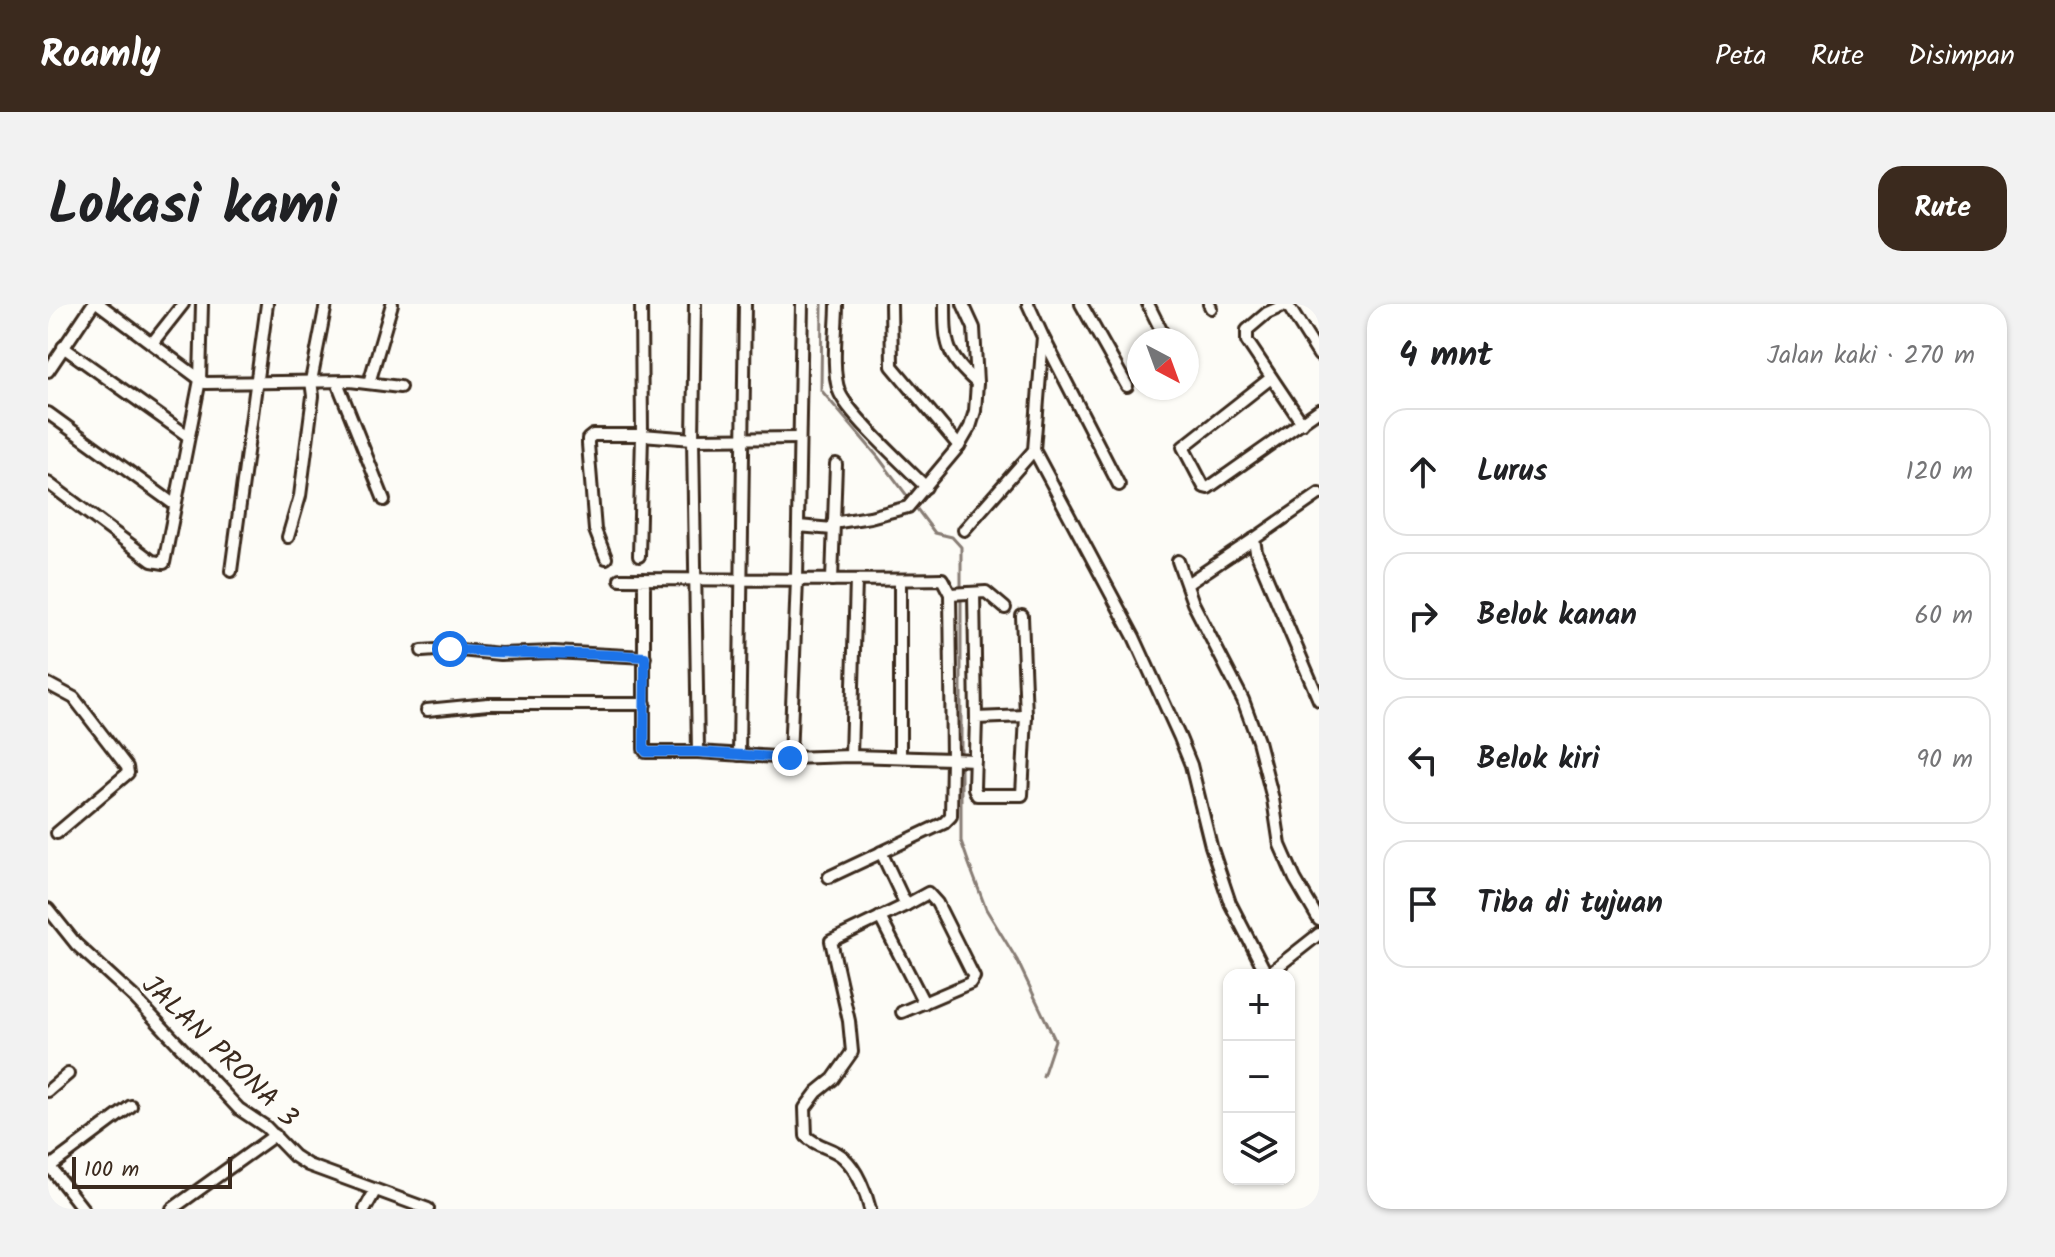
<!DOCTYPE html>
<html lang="id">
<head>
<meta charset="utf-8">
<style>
  body { margin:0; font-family:Kalam,sans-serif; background:#f2f2f2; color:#202124 }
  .controls { position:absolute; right:24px; bottom:24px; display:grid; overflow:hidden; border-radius:16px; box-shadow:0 2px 6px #0004 }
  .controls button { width:72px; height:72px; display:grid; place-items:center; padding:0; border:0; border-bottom:2px solid #e0e0e0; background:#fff; color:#202124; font:40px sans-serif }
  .compass { position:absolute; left:1079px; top:24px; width:72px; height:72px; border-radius:50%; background:#fff; box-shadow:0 2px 6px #0004; rotate:139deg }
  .scale { position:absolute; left:24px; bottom:20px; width:160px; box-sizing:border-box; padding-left:8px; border:4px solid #3b2a1e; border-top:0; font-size:22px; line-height:28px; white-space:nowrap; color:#3b2a1e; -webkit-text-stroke:6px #fdfcf7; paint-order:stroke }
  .stop { position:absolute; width:24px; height:24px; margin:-18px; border:6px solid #1a73e8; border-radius:50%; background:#fff }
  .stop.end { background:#1a73e8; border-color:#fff; box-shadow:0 2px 8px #0008 }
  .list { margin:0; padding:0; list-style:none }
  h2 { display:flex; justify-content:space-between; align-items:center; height:104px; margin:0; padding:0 32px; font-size:34px }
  h2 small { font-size:26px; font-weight:400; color:#757577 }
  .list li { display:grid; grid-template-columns:52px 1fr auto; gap:24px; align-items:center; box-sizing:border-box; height:128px; margin:0 16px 16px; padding:0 16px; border:2px solid #e0e0e0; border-radius:24px }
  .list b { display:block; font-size:30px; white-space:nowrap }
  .list em { font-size:26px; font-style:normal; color:#757577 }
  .icon { flex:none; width:44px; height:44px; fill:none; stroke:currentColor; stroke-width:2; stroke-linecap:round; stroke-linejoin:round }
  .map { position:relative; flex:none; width:1271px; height:905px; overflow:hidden; border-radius:24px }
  header { display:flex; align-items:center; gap:48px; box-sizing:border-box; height:112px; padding:0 40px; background:#3b2a1e; color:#fff }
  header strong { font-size:38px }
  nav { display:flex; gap:44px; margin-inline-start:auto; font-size:28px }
  .intro { display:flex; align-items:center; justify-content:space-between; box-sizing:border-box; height:192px; padding:0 48px }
  h1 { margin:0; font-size:56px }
  .button { padding:20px 36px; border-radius:24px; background:#3b2a1e; color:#fff; font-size:28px; font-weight:700 }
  main { display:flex; gap:48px; padding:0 48px }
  aside { flex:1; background:#fff; border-radius:24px; box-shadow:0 2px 6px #0004 }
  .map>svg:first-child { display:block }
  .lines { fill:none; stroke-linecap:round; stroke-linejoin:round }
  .stream { stroke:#887d74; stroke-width:3 }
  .minor-casing { stroke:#3b2a1e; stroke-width:16 }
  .minor { stroke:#fdfcf7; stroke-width:10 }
  .route { stroke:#1a73e8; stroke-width:10 }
  .labels { text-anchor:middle; stroke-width:7; stroke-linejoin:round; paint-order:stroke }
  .street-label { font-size:28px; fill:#3b2a1e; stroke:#fdfcf7 }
</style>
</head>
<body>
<header>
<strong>Roamly</strong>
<nav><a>Peta</a><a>Rute</a><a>Disimpan</a></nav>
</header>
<div class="intro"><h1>Lokasi kami</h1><a class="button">Rute</a></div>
<main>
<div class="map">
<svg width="1271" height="905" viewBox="0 0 1271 905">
  <rect width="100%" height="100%" fill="#fdfcf7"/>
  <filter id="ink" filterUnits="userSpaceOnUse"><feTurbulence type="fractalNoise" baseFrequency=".0125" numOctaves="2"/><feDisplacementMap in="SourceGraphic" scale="16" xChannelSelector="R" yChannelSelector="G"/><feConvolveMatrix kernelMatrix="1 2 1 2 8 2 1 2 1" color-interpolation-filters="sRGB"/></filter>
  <g filter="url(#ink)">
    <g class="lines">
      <!-- stream -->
      <g class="stream">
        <polyline points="774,0 773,86 830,153 887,229 904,233 913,243 913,451"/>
        <polyline points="913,459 913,537 921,560 938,605 969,656 1007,736 995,772"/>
      </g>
      <!-- minor casing -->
      <g class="minor-casing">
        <g id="minor">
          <polyline points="51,0 157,79 302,77 352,83"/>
          <polyline points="593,0 594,131 645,135 751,134"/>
          <polyline points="647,0 645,135 650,448"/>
          <path d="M789 0C789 24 783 64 791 87 798 108 859 164 878 183"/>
          <polyline points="843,0 844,62 911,142"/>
          <path d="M897 0C897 41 898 51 929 79"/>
          <polyline points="1033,0 1079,82"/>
          <polyline points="1100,0 1113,26"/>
          <polyline points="1161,0 1163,4"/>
          <polyline points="1239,0 1271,51"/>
          <polyline points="1237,1 1219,9 1199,26 1199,37 1254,119"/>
          <polyline points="996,35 1071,181"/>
          <polyline points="105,38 135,0"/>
          <polyline points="15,43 140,132"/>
          <polyline points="0,67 45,0"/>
          <polyline points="1223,74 1135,143 1156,183 1160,184 1271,106"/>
          <polyline points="289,78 336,196"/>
          <polyline points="321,79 344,0"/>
          <polyline points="0,109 127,201"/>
          <polyline points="986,146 1086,333 1132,434 1143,461 1163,542 1182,599 1219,671 1271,630"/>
          <polyline points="0,179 104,257 116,259 152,76 154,0"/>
          <polyline points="1271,190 1206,235 1208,248 1271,396"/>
          <polyline points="785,219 822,213 860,203 911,142 922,123 927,107 929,79 926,24 915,0"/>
          <polyline points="750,222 785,225"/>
          <polyline points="916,226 986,146 995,33 980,0"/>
          <polyline points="240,233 252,192 265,92 263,77 278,0"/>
          <polyline points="558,254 547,226 540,140 540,135 545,131 594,131 591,252"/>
          <polyline points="1130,257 1145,299 1195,396 1210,437 1225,495 1232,541 1247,575 1271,616"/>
          <polyline points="183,267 219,0"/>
          <path d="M572 275C679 275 787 277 894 275L902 290 904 455 803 452 742 454 650 448H598L596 445V275"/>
          <polyline points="784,276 788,160"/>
          <polyline points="852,276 852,453"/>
          <polyline points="1139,280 1206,235"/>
          <polyline points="926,289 928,414"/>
          <polyline points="902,290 938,288 957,304"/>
          <polyline points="974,312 978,412"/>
          <polyline points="374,347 402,345 452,350 506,348 597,353"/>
          <polyline points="0,380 26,394 79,463 80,469 9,529"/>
          <polyline points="379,406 440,400 597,400"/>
          <polygon points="978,412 974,491 929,491 926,484 928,414"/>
          <polyline points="691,451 697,0"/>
          <polyline points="803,452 808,276"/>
          <polyline points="742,454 749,275 754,0"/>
          <polyline points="833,548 858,601 880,589 889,599 926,673 922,679 854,708"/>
          <polyline points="781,573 896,519 903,512 904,455 927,456"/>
          <polyline points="0,605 28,640 86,693 191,805 218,823 246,852 260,861 380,905"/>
          <polyline points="832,613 876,699"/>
          <polyline points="0,787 20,770"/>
          <polyline points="2,863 35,905"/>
          <polyline points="0,864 83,802"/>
          <polyline points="124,905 227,831"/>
          <polyline points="317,905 327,887"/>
          <path d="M822 905C818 888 809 866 796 854 785 843 770 844 758 832L757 804 769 788 785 775 804 748 801 717 783 637 858 601"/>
        </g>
      </g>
      <!-- minor -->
      <use href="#minor" class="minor"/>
    </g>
  </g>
  <g class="lines" filter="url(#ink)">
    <!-- route -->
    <path class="route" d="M402 345C467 352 532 347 597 353L596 445 598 448H650L742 454"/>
  </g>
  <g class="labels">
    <!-- street labels -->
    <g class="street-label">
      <text transform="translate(173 746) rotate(44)" y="10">JALAN PRONA 3</text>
    </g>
  </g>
</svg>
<div class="controls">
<button>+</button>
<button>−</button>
<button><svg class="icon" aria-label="layers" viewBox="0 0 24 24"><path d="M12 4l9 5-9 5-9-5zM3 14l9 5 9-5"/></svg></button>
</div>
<svg class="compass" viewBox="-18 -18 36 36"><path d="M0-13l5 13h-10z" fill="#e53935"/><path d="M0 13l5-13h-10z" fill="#757577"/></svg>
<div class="scale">100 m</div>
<div class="stop" style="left:402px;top:345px"></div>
<div class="stop end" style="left:742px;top:454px"></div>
</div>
<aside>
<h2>4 mnt<small>Jalan kaki · 270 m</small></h2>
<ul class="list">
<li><svg class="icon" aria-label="ahead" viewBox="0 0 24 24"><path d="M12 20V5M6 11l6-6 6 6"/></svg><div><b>Lurus</b></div><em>120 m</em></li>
<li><svg class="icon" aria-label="right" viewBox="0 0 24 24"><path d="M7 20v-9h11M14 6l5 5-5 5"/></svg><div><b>Belok kanan</b></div><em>60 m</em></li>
<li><svg class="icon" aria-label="left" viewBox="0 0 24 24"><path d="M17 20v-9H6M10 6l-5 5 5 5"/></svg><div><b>Belok kiri</b></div><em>90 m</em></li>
<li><svg class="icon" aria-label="arrive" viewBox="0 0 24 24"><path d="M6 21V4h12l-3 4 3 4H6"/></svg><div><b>Tiba di tujuan</b></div></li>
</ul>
</aside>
</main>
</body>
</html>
